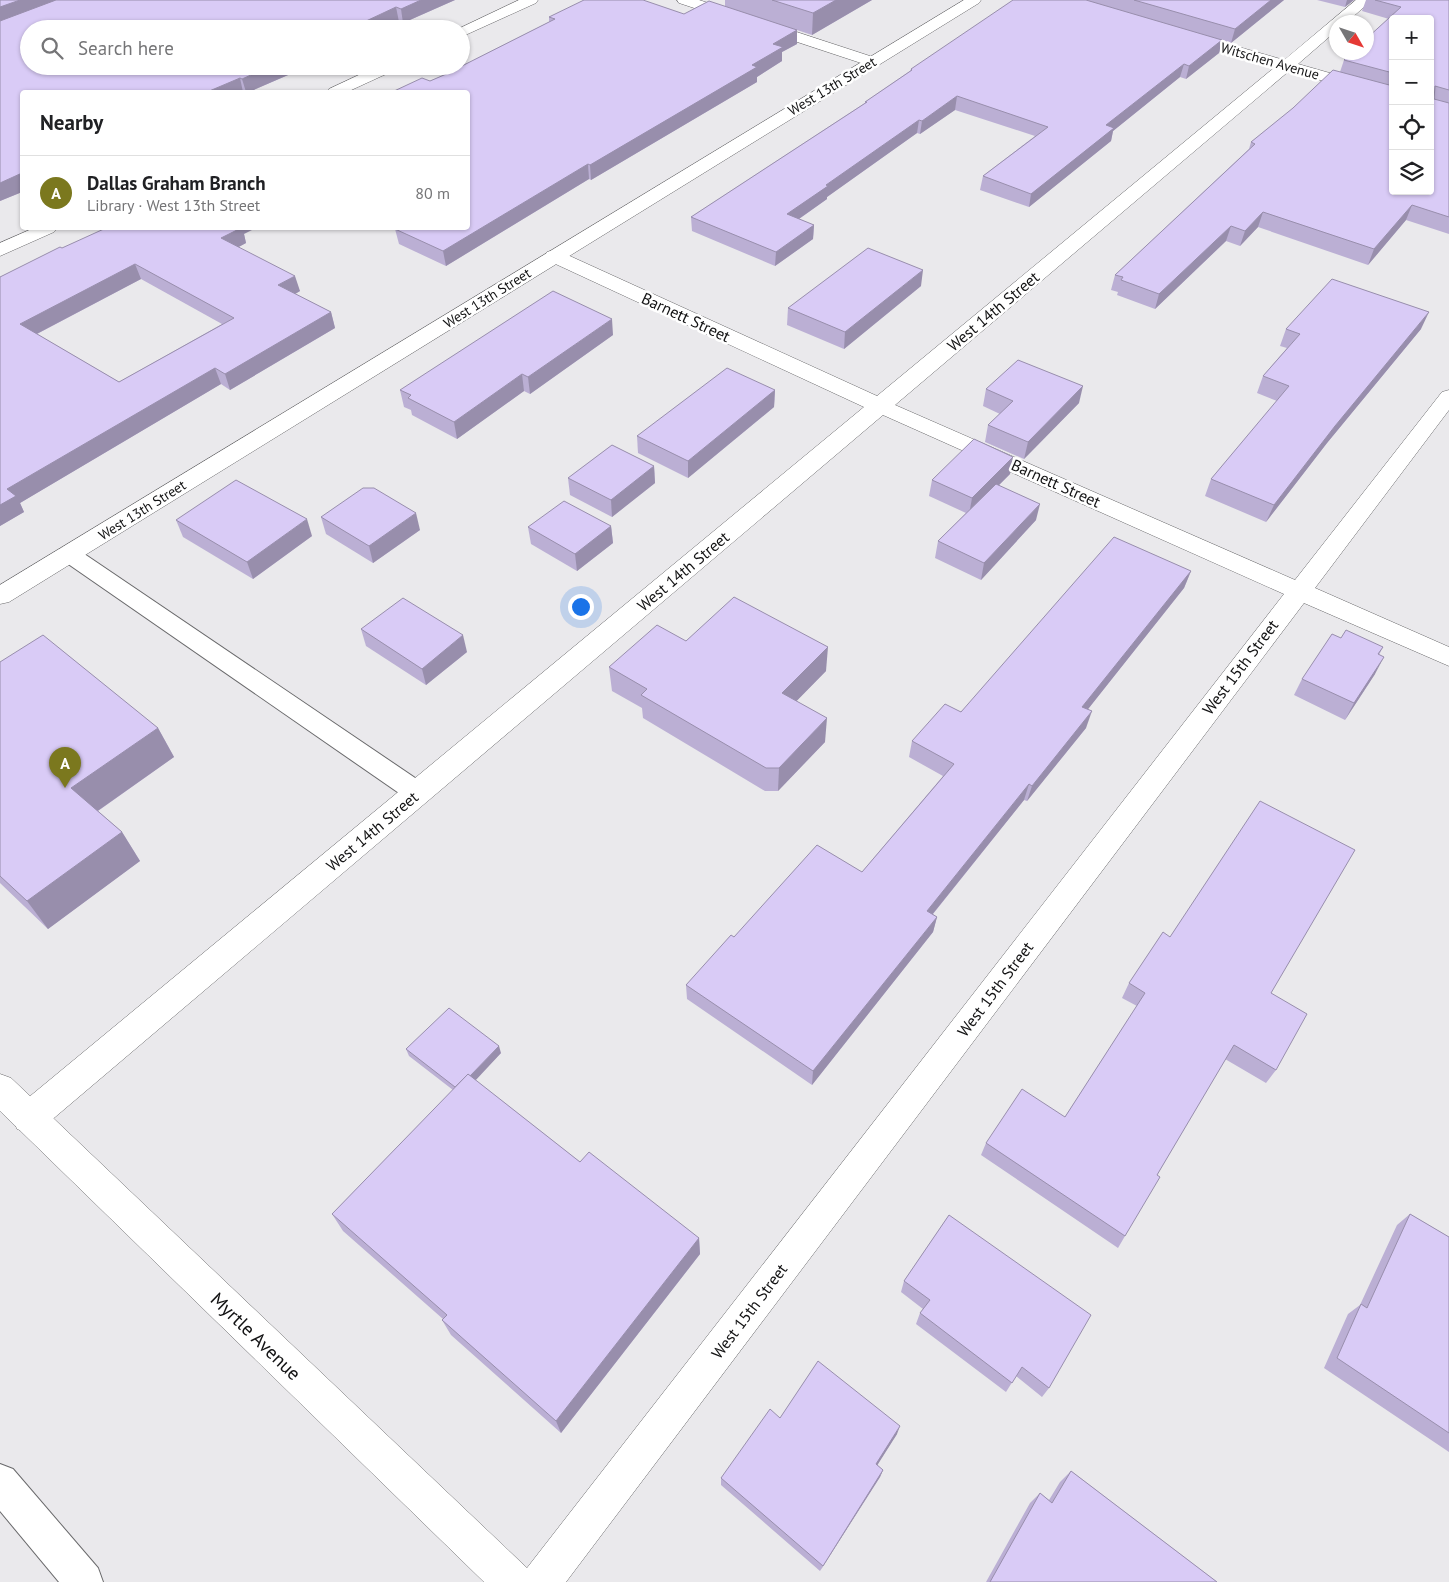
<!DOCTYPE html>
<html lang="en">
<head>
<meta charset="utf-8">
<style>
  body { margin:0; font-family:"PT Sans",sans-serif; background:#f2f2f2; color:#202124 }
  .controls { position:absolute; right:15px; top:15px; display:grid; overflow:hidden; border-radius:5px; box-shadow:0 1px 4px #0004 }
  .controls button { width:45px; height:45px; display:grid; place-items:center; padding:0; border:0; border-bottom:1px solid #e0e0e0; background:#fff; color:#202124; font:25px sans-serif }
  .compass { position:absolute; left:1329px; top:15px; width:45px; height:45px; border-radius:50%; background:#fff; box-shadow:0 1px 4px #0004; rotate:129deg }
  .you { position:absolute; left:580px; top:606px; width:18px; height:18px; margin:-12px; border:4px solid #fff; border-radius:50%; background:#1a73e8; box-shadow:0 0 0 8px #1a73e833 }
  .badge { display:grid; place-items:center; width:32px; height:32px; border-radius:50%; background:#7b781e; color:#fff; font-size:16px; font-weight:700 }
  .pin { position:absolute; translate:-50% -41px; filter:drop-shadow(0 1px 2px #0008) }
  .pin::after { content:''; position:absolute; top:26px; width:18px; height:15px; background:inherit; clip-path:polygon(0 0,100% 0,50% 100%) }
  .list { margin:0; padding:0; list-style:none }
  h2 { display:flex; justify-content:space-between; align-items:center; height:65px; margin:0; padding:0 20px; font-size:21px }
  h2 small { font-size:16px; font-weight:400; color:#757577 }
  .list li { display:grid; grid-template-columns:32px 1fr auto; gap:15px; align-items:center; box-sizing:border-box; height:75px; padding:0 20px; border-top:1px solid #e0e0e0 }
  .list b { display:block; font-size:19px; white-space:nowrap }
  .list p { margin:0; font-size:16px; white-space:nowrap; color:#757577 }
  .list em { font-size:16px; font-style:normal; color:#757577 }
  .icon { flex:none; width:28px; height:28px; fill:none; stroke:currentColor; stroke-width:2; stroke-linecap:round; stroke-linejoin:round }
  .map { position:relative; flex:none; width:1449px; height:1582px; overflow:hidden }
  .search { position:absolute; background:#fff; box-shadow:0 1px 4px #0004; left:20px; top:20px; width:450px; height:55px; display:flex; align-items:center; gap:12px; box-sizing:border-box; padding:0 18px; border-radius:28px; color:#757577; font-size:19px }
  .panel { position:absolute; background:#fff; box-shadow:0 1px 4px #0004; left:20px; top:90px; width:450px; height:140px; border-radius:5px }
  .map>svg:first-child { display:block }
  .lines { fill:none; stroke-linecap:round; stroke-linejoin:round }
  .service-casing { stroke:#68686a; stroke-width:2 }
  .minor-casing { stroke:#68686a; stroke-width:1 }
  .tertiary-casing { stroke:#68686a; stroke-width:1 }
  .secondary-casing { stroke:#68686a; stroke-width:1 }
  .service { fill:#fff; fill-rule:evenodd }
  .minor { fill:#fff; fill-rule:evenodd }
  .tertiary { fill:#fff; fill-rule:evenodd }
  .secondary { fill:#fff; fill-rule:evenodd }
  .wall { fill:#bbafd4; fill-rule:evenodd }
  .shaded-wall { fill:#988eac }
  .building { fill:#d9cbf6; stroke:#988eac; fill-rule:evenodd }
  .labels { text-anchor:middle; stroke-width:5; stroke-linejoin:round; paint-order:stroke }
  .far-street-label { font-size:14px; fill:#121213; stroke:#fff }
  .street-label { font-size:16px; fill:#121213; stroke:#fff }
  .near-street-label { font-size:19px; fill:#121213; stroke:#fff }
</style>
</head>
<body>
<div class="map">
<svg width="1449" height="1582" viewBox="0 0 1449 1582">
  <rect width="100%" height="100%" fill="#eae9ec"/>
  <g class="lines">
    <!-- service casing -->
    <g class="service-casing">
      <g id="service">
        <polygon points="69,546 77,549 427,786 431,793 427,800 418,803 409,800 61,559 58,554 61,549"/>
        <polygon points="0,1464 13,1469 98,1568 103,1582 59,1582 0,1511"/>
      </g>
    </g>
    <!-- minor casing -->
    <g class="minor-casing">
      <g id="minor">
        <polygon points="519,0 538,0 536,3 461,37 461,29 458,29"/>
        <polygon points="677,0 699,0 879,59 881,62 879,65 867,65 679,3"/>
        <polygon points="1356,0 1372,0 1347,22 1336,22 1336,31 1298,64 1393,91 1393,101 1289,71 895,405 1295,580 1442,392 1449,390 1449,410 1315,588 1449,647 1449,666 1304,603 566,1582 521,1582 527,1568 1284,594 883,415 41,1129 29,1133 17,1129 13,1118 17,1107 864,407 547,260 545,256 547,252 554,250 561,252 877,396 1275,67 1180,39 1177,36 1180,33 1190,33 1284,60"/>
        <polygon points="378,66 399,66 397,69 347,92 327,92 329,89"/>
        <polygon points="34,228 57,228 54,232 0,256 0,243"/>
      </g>
    </g>
    <!-- tertiary casing -->
    <g class="tertiary-casing">
      <polygon id="tertiary" points="964,0 981,0 979,3 9,602 0,604 0,585"/>
    </g>
    <!-- secondary casing -->
    <g class="secondary-casing">
      <polygon id="secondary" points="0,1074 11,1078 527,1568 533,1582 484,1582 0,1111"/>
    </g>
    <!-- service -->
    <use href="#service" class="service"/>
    <!-- minor -->
    <use href="#minor" class="minor"/>
    <!-- tertiary -->
    <use href="#tertiary" class="tertiary"/>
    <!-- secondary -->
    <use href="#secondary" class="secondary"/>
  </g>
  <!-- wall -->
  <g class="wall">
    <polygon points="0,0 455,0 403,23 399,22 384,29 29,29 295,70 295,72 249,92 22,92 22,192 0,201"/>
    <polygon points="725,0 872,0 812,35 797,30 797,44 782,52 782,61 757,77 757,82 591,180 589,179 446,266 399,244 395,229 468,228 430,81 444,75 549,22 549,17 684,14 725,6"/>
    <polygon points="1043,0 1284,0 1231,43 1222,40 1219,53 1186,79 1180,77 1113,131 1111,141 1029,207 980,190 983,176 1035,136 955,110 920,134 917,133 827,197 827,199 799,219 814,225 813,239 775,266 692,231 691,217 865,103 865,102 910,71 911,69"/>
    <polygon points="1317,0 1354,0 1345,7"/>
    <path d="M1366 0H1449V234L1406 220 1368 265 1258 227 1240 246 1226 241 1155 309 1117 295 1118 292 1111 290 1115 275 1249 149 1251 142 1340 72 1344 60 1389 19 1362 11ZM1393 19 1430 191H1393Z"/>
    <path d="M244 234 246 243 238 247 300 291 295 294 331 312 335 328 230 390 221 384 20 503 24 512 0 526V277L62 248ZM141 279 222 324 119 382 37 334Z"/>
    <polygon points="921,286 844,349 787,325 788,308"/>
    <polygon points="1286,329 1421,329 1327,443 1266,522 1205,496 1211,479 1277,401 1257,393 1263,376 1287,348 1280,346"/>
    <polygon points="613,335 530,394 524,391 457,439 412,415 411,410 404,407 400,390"/>
    <polygon points="986,389 1079,403 1024,459 985,442 988,425 1000,414 983,406"/>
    <polygon points="775,390 774,407 688,478 638,453 637,436"/>
    <polygon points="654,466 655,483 612,517 570,495 568,478"/>
    <polygon points="1010,474 999,485 1036,520 981,580 935,558 938,541 966,513 929,496 932,480"/>
    <polygon points="321,517 420,530 373,563 326,534"/>
    <polygon points="176,520 312,536 253,579 183,537"/>
    <polygon points="611,526 613,543 577,571 531,544 528,527"/>
    <polygon points="1191,571 1184,588 1088,709 1086,728 1027,801 1024,800 933,914 937,917 933,932 812,1085 687,999 686,985 734,937 862,872 943,776 909,757 912,741"/>
    <polygon points="361,629 467,652 426,685 366,646"/>
    <polygon points="1341,638 1383,647 1379,655 1375,674 1345,720 1294,695 1302,679"/>
    <polygon points="686,641 826,671 796,701 825,742 778,791 765,791 643,718 642,708 612,691 609,667"/>
    <polygon points="0,662 158,728 174,757 98,811 122,832 140,861 48,929 0,883"/>
    <polygon points="1129,983 1271,993 1276,1070 1266,1083 1225,1059 1157,1175 1125,1236 1118,1248 981,1155 986,1143 1065,1117 1137,1006 1122,998"/>
    <polygon points="406,1049 501,1053 475,1080 580,1162 699,1238 700,1254 561,1433 451,1335 442,1320 443,1319 343,1231 332,1214 453,1090 409,1056"/>
    <polygon points="1410,1214 1449,1237 1449,1452 1324,1368 1348,1314 1360,1305 1397,1225"/>
    <polygon points="949,1215 1049,1388 1042,1397 1016,1376 1006,1392 916,1324 920,1313 923,1309 901,1292 904,1281"/>
    <polygon points="780,1418 897,1434 877,1465 883,1470 880,1477 820,1571 721,1485 721,1478"/>
    <polygon points="1071,1471 1217,1582 986,1582 1030,1503 1040,1493 1049,1500 1060,1482"/>
  </g>
  <!-- shaded-wall -->
  <g class="shaded-wall">
    <polygon points="20,0 63,0 0,24 0,7"/>
    <polygon points="421,0 455,0 403,23 401,9"/>
    <polygon points="836,0 872,0 812,35 813,13"/>
    <polygon points="1271,0 1284,0 1231,43 1235,29"/>
    <polygon points="1347,0 1354,0 1345,7"/>
    <polygon points="396,7 399,22 384,29 349,29"/>
    <polygon points="797,30 797,44 782,52 782,61 757,77 757,82 591,180 590,165 773,44"/>
    <polygon points="1222,40 1219,53 1186,79 1189,66"/>
    <polygon points="1184,64 1180,77 1113,131 1111,141 1029,207 1031,194 1106,125"/>
    <polygon points="271,66 303,66 295,70 295,72 249,92 246,92 242,79"/>
    <polygon points="240,78 243,92 207,92"/>
    <polygon points="957,96 955,110 920,134 922,121"/>
    <polygon points="919,120 917,133 827,197 827,199 786,228 787,214 826,185"/>
    <polygon points="588,164 589,179 446,266 443,251"/>
    <polygon points="22,173 22,192 0,201 0,183"/>
    <polygon points="1412,205 1406,220 1368,265 1374,249"/>
    <polygon points="1263,212 1258,227 1240,246 1245,231"/>
    <polygon points="814,225 813,239 775,266 776,252"/>
    <polygon points="1231,226 1226,241 1155,309 1159,294"/>
    <polygon points="233,228 256,228 244,234 246,243 226,254 221,238"/>
    <polygon points="135,264 141,279 27,339 20,324"/>
    <polygon points="923,270 921,286 844,349 845,332"/>
    <polygon points="295,276 300,291 283,301 278,285"/>
    <polygon points="331,312 335,328 230,390 225,374"/>
    <polygon points="1429,312 1421,329 1327,443 1266,522 1274,505 1335,426"/>
    <polygon points="612,319 613,335 530,394 528,377"/>
    <polygon points="215,368 221,384 20,503 24,512 0,526 0,505 7,489"/>
    <polygon points="522,374 524,391 457,439 454,422"/>
    <polygon points="1083,386 1079,403 1024,459 1028,442"/>
    <polygon points="775,390 774,407 688,478 688,461"/>
    <polygon points="1013,457 1010,474 969,515 972,498"/>
    <polygon points="654,466 655,483 612,517 611,500"/>
    <polygon points="1040,504 1036,520 981,580 984,563"/>
    <polygon points="416,513 420,530 373,563 369,546"/>
    <polygon points="307,519 312,536 253,579 247,562"/>
    <polygon points="611,526 613,543 577,571 575,554"/>
    <polygon points="1191,571 1184,588 1077,723 1082,707"/>
    <polygon points="463,635 467,652 426,685 422,669"/>
    <polygon points="828,647 826,671 781,717 782,693"/>
    <polygon points="1384,657 1375,674 1345,720 1354,703"/>
    <polygon points="1092,711 1086,728 1027,801 1032,786"/>
    <polygon points="827,718 825,742 778,791 779,768"/>
    <polygon points="158,728 174,757 89,817 71,788"/>
    <polygon points="1029,784 1024,800 923,926 927,911"/>
    <polygon points="122,832 140,861 48,929 27,901"/>
    <polygon points="937,917 933,932 812,1085 813,1071"/>
    <polygon points="499,1046 501,1053 461,1096 458,1089"/>
    <polygon points="699,1238 700,1254 561,1433 556,1421"/>
    <polygon points="900,1426 897,1434 873,1472 876,1464"/>
    <polygon points="883,1470 880,1477 820,1571 823,1566"/>
  </g>
  <!-- building -->
  <g class="building">
    <polygon points="0,0 20,0 0,7"/>
    <polygon points="56,0 421,0 401,9 396,7 349,29 29,29 29,66 271,66 242,79 240,78 207,92 22,92 22,173 0,183 0,21"/>
    <polygon points="584,0 643,0 684,14 709,1 797,30 773,44 783,47 752,65 757,67 590,165 588,164 443,251 395,229 397,228 468,228 468,92 392,92 422,78 430,81 444,75 555,19 549,17"/>
    <polygon points="772,0 836,0 813,13"/>
    <polygon points="1013,0 1086,0 1222,40 1189,66 1184,64 1106,125 1114,128 1031,194 983,176 1048,127 957,96 922,121 919,120 826,185 828,186 787,214 814,225 776,252 691,217 867,102 865,102 912,70 911,69"/>
    <polygon points="1134,0 1271,0 1235,29"/>
    <polygon points="1375,0 1449,0 1449,90 1435,86 1434,99 1449,103 1449,217 1412,205 1374,249 1263,212 1245,231 1231,226 1159,294 1121,280 1123,277 1115,275 1255,144 1251,142 1293,108 1333,70 1393,86 1393,191 1430,191 1430,19 1393,19 1393,73 1344,60 1352,52 1366,52 1366,39 1401,7"/>
    <path d="M106 228H241L221 238 295 276 278 285 331 312 225 374 215 368 7 489 16 496 0 505V277L60 247 62 248ZM135 264 234 318 119 382 20 324Z"/>
    <polygon points="868,248 923,270 845,332 788,308"/>
    <polygon points="1332,279 1429,312 1335,426 1274,505 1211,479 1289,386 1263,376 1300,334 1286,329"/>
    <polygon points="553,291 612,319 528,377 522,374 454,422 408,398 411,395 400,390"/>
    <polygon points="1018,360 1083,386 1028,442 988,425 1013,401 986,389"/>
    <polygon points="727,368 775,390 688,461 637,436"/>
    <polygon points="974,439 1013,457 972,498 932,480"/>
    <polygon points="612,445 654,466 611,500 568,478"/>
    <polygon points="236,480 307,519 247,562 176,520"/>
    <polygon points="996,484 1040,504 984,563 938,541"/>
    <polygon points="363,488 374,488 416,513 369,546 321,517"/>
    <polygon points="564,501 611,526 575,554 528,527"/>
    <polygon points="1114,537 1191,571 1082,707 1092,711 1032,786 1029,784 927,911 937,917 813,1071 686,985 731,935 734,937 817,845 862,872 954,764 912,741 945,704 961,712"/>
    <polygon points="734,597 828,647 782,693 827,718 779,768 766,768 641,695 647,689 609,667 657,625 686,641"/>
    <polygon points="403,598 463,635 422,669 361,629"/>
    <polygon points="1346,630 1383,647 1378,654 1384,657 1354,703 1302,679 1332,634 1341,638"/>
    <polygon points="43,635 158,728 71,788 122,832 27,901 0,876 0,662"/>
    <polygon points="1260,801 1355,850 1271,993 1307,1014 1276,1070 1234,1045 1157,1175 1160,1177 1125,1236 986,1143 1022,1089 1065,1117 1145,993 1129,983 1163,932 1170,937"/>
    <polygon points="449,1008 499,1046 470,1076 468,1074 455,1087 406,1049"/>
    <polygon points="468,1074 580,1162 589,1152 699,1238 556,1421 442,1320 447,1315 332,1214"/>
    <polygon points="1410,1214 1449,1237 1449,1433 1337,1358 1361,1304 1367,1308"/>
    <polygon points="949,1215 1091,1315 1049,1388 1022,1367 1012,1383 920,1313 930,1300 904,1281"/>
    <polygon points="818,1361 900,1426 876,1464 883,1470 823,1566 721,1478 770,1409 780,1418"/>
    <polygon points="1071,1471 1217,1582 990,1582 1040,1493 1052,1503"/>
  </g>
  <g class="labels">
    <!-- far-street labels -->
    <g class="far-street-label">
      <text transform="translate(1270 61) rotate(16)" y="5">Witschen Avenue</text>
      <text transform="translate(832 86) rotate(-31)" y="5">West 13th Street</text>
      <text transform="translate(487 298) rotate(-32)" y="5">West 13th Street</text>
      <text transform="translate(142 510) rotate(-32)" y="5">West 13th Street</text>
    </g>
    <!-- street labels -->
    <g class="street-label">
      <text transform="translate(993 311) rotate(-40)" y="6">West 14th Street</text>
      <text transform="translate(686 317) rotate(25)" y="6">Barnett Street</text>
      <text transform="translate(1056 483) rotate(24)" y="6">Barnett Street</text>
      <text transform="translate(683 571) rotate(-40)" y="6">West 14th Street</text>
      <text transform="translate(1240 667) rotate(-53)" y="6">West 15th Street</text>
      <text transform="translate(372 831) rotate(-40)" y="6">West 14th Street</text>
      <text transform="translate(995 989) rotate(-53)" y="6">West 15th Street</text>
      <text transform="translate(749 1311) rotate(-53)" y="6">West 15th Street</text>
    </g>
    <!-- near-street labels -->
    <g class="near-street-label">
      <text transform="translate(256 1336) rotate(44)" y="7">Myrtle Avenue</text>
    </g>
  </g>
</svg>
<div class="controls">
<button>+</button>
<button>−</button>
<button><svg class="icon" aria-label="locate" viewBox="0 0 24 24"><circle cx="12" cy="12" r="6"/><path d="M12 2v4M12 18v4M2 12h4M18 12h4"/></svg></button>
<button><svg class="icon" aria-label="layers" viewBox="0 0 24 24"><path d="M12 4l9 5-9 5-9-5zM3 14l9 5 9-5"/></svg></button>
</div>
<svg class="compass" viewBox="-18 -18 36 36"><path d="M0-13l5 13h-10z" fill="#e53935"/><path d="M0 13l5-13h-10z" fill="#757577"/></svg>
<div class="you"></div>
<div class="pin badge" style="left:65px;top:788px">A</div>
<div class="search"><svg class="icon" aria-label="search" viewBox="0 0 24 24"><circle cx="10" cy="10" r="6"/><path d="M15 15l6 6"/></svg>Search here</div>
<section class="panel">
<h2>Nearby<small></small></h2>
<ul class="list">
<li><span class="badge">A</span><div><b>Dallas Graham Branch</b><p>Library · West 13th Street</p></div><em>80 m</em></li>
</ul>
</section>
</div>
</body>
</html>
